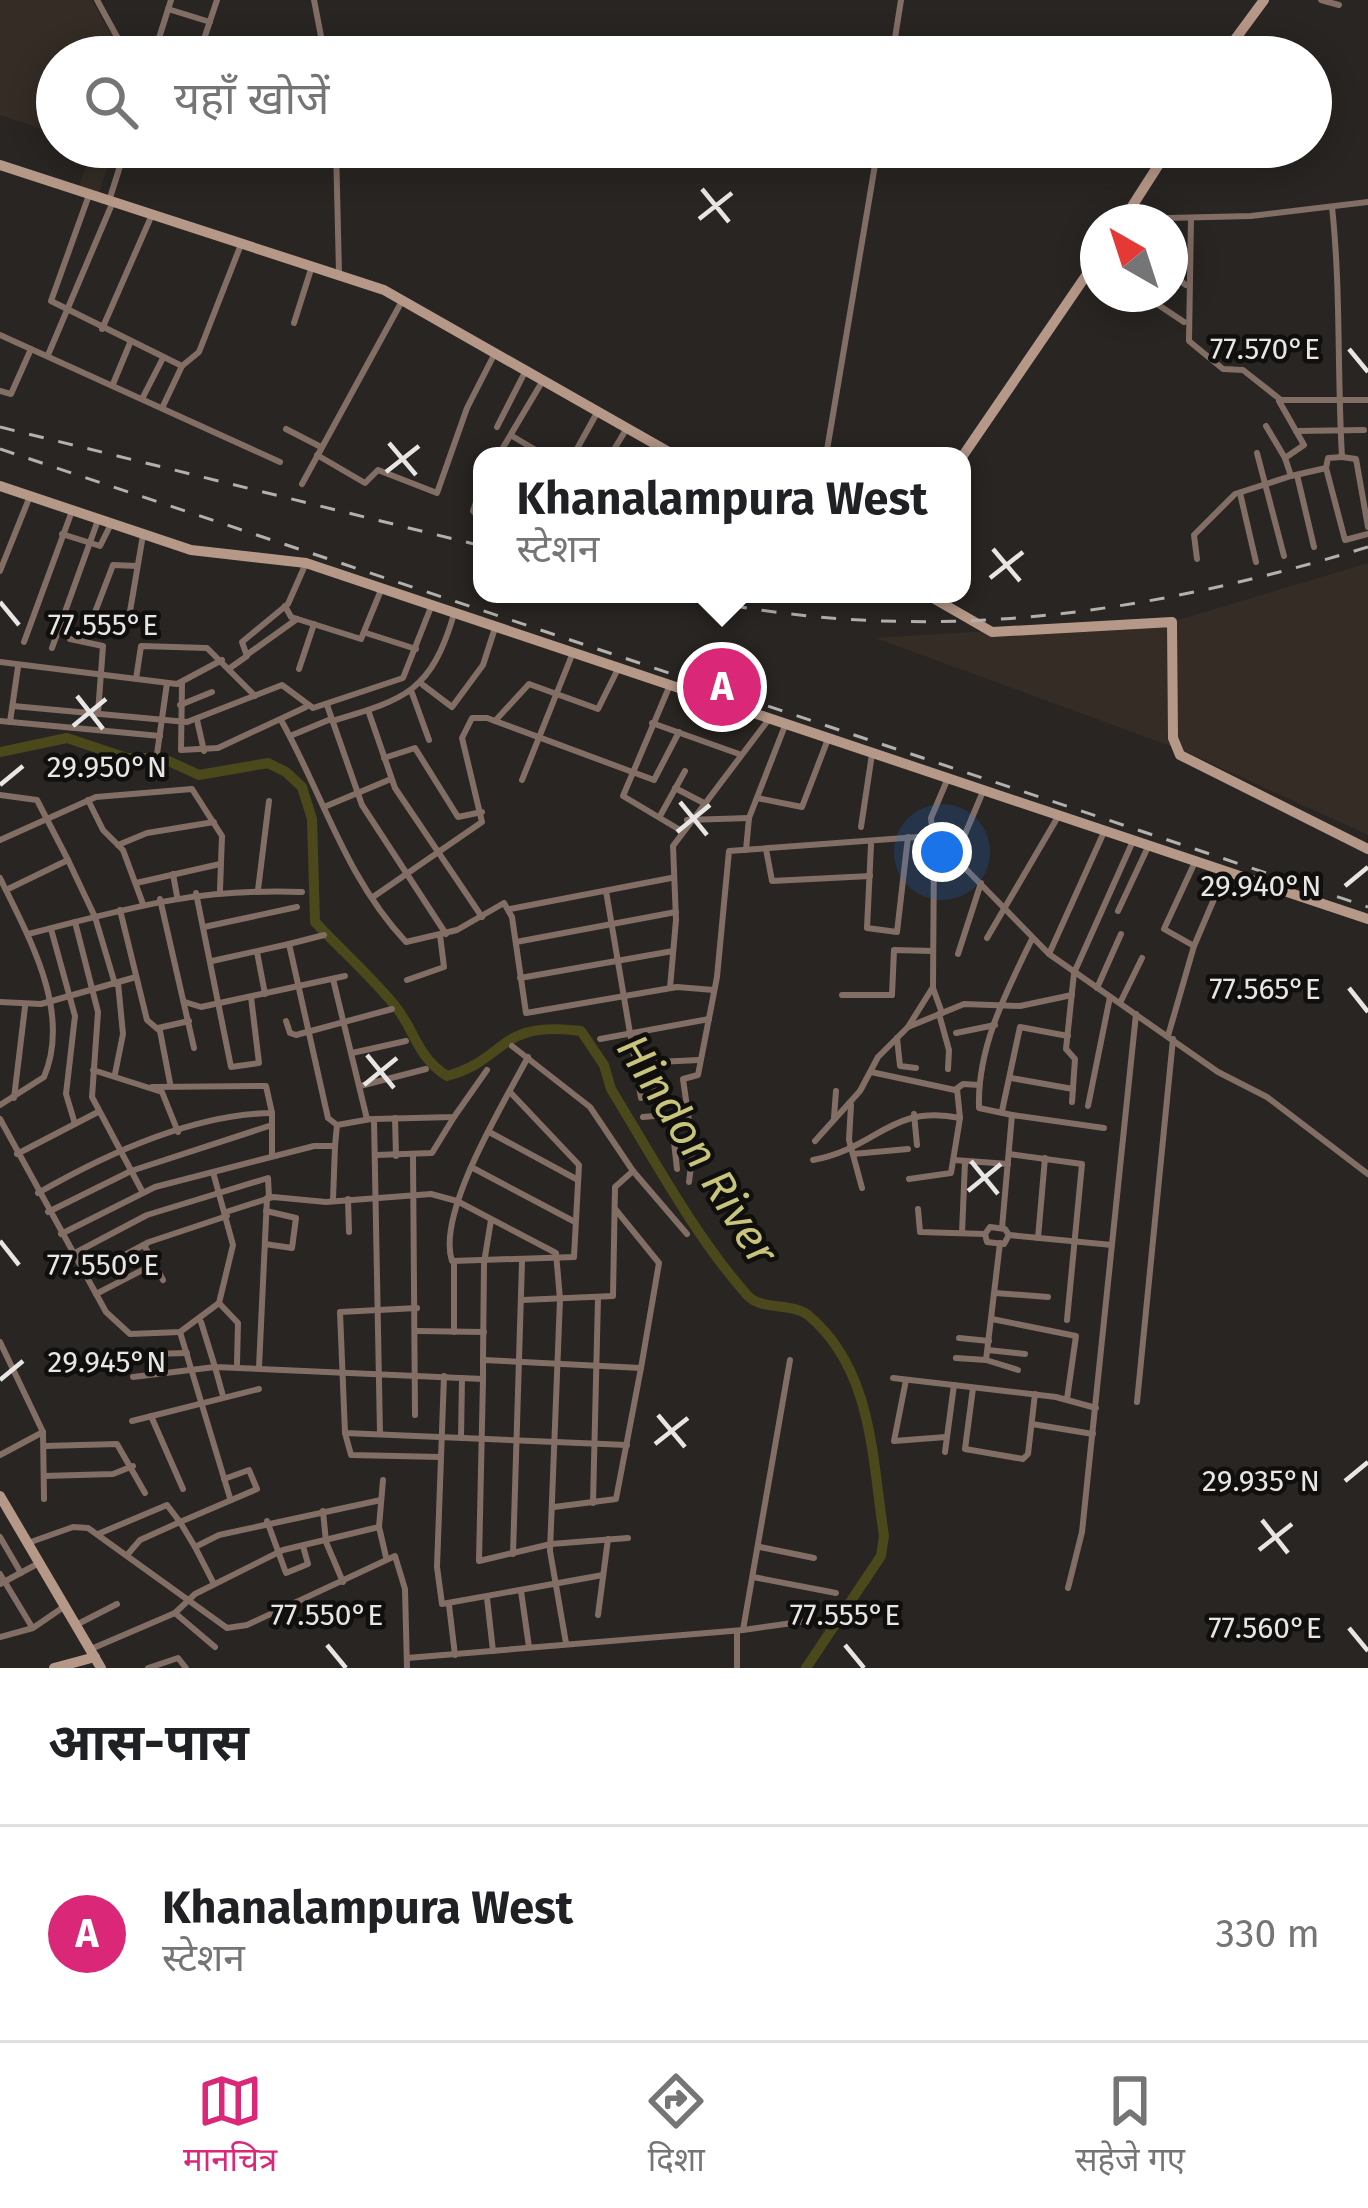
<!DOCTYPE html>
<html lang="hi">
<head>
<meta charset="utf-8">
<style>
  body { margin:0; font-family:"Fira Sans","Noto Sans Devanagari",sans-serif; background:#f6f6f6; color:#202124 }
  .compass { position:absolute; left:1080px; top:204px; width:108px; height:108px; border-radius:50%; background:#fff; box-shadow:0 6px 30px #0003; rotate:321deg }
  .you { position:absolute; left:942px; top:852px; width:42px; height:42px; margin:-30px; border:9px solid #fff; border-radius:50%; background:#1a73e8; box-shadow:0 0 0 18px #1a73e833 }
  .badge { display:grid; place-items:center; width:78px; height:78px; border-radius:50%; background:#db2777; color:#fff; font-size:39px; font-weight:700 }
  .pin { position:absolute; translate:-50% -50%; border:6px solid #fff; box-shadow:0 3px 12px #0006 }
  .popup { position:absolute; left:473px; top:447px; width:498px; height:156px; box-sizing:border-box; display:grid; place-content:center; border-radius:24px; background:#fff; filter:drop-shadow(0 3px 9px #0005); font-size:39px; white-space:nowrap; color:#757577 }
  .popup b { font-size:45px; color:#202124 }
  .popup::after { content:''; position:absolute; left:50%; top:100%; margin-left:-24px; border:24px solid transparent; border-top-color:#fff }
  .list { margin:0; padding:0; list-style:none }
  h2 { display:flex; justify-content:space-between; align-items:center; height:156px; margin:0; padding:0 48px; font-size:51px }
  h2 small { font-size:39px; font-weight:400; color:#757577 }
  .list li { display:grid; grid-template-columns:78px 1fr auto; gap:36px; align-items:center; box-sizing:border-box; height:216px; padding:0 48px; border-top:3px solid #e0e0e0 }
  .list b { display:block; font-size:45px; white-space:nowrap }
  .list p { margin:0; font-size:39px; white-space:nowrap; color:#757577 }
  .list em { font-size:39px; font-style:normal; color:#757577 }
  .icon { flex:none; width:66px; height:66px; fill:none; stroke:currentColor; stroke-width:2; stroke-linecap:round; stroke-linejoin:round }
  .map { position:relative; flex:none; width:1368px; height:1668px; overflow:hidden }
  .search { position:absolute; background:#fff; box-shadow:0 6px 30px #0003; left:36px; right:36px; top:36px; height:132px; display:flex; align-items:center; gap:30px; box-sizing:border-box; padding:0 42px; border-radius:66px; color:#757577; font-size:45px }
  .sheet { height:372px; background:#fff }
  nav { display:flex; justify-content:space-around; align-items:center; box-sizing:border-box; height:168px; border-top:3px solid #e0e0e0; background:#fff; font-size:33px; color:#757577 }
  nav a { display:grid; justify-items:center; gap:6px }
  nav .on { color:#db2777 }
  .map>svg:first-child { display:block }
  .built { fill:#342c25 }
  .lines { fill:none; stroke-linecap:round; stroke-linejoin:round }
  .river { stroke:#4b481c; stroke-width:10 }
  .street { stroke:#826e65; stroke-width:6 }
  .secondary { stroke:#b69888; stroke-width:10 }
  .rail { stroke:#b3b0ae; stroke-width:3; stroke-dasharray:15 15; stroke-linecap:butt }
  .ticks { fill:none; stroke:#e8e6e4; stroke-width:4.5 }
  .labels { text-anchor:middle; stroke-width:9; stroke-linejoin:round; paint-order:stroke }
  .water-label { font-size:45px; font-style:italic; fill:#c8c47c; stroke:#100f0d }
  .ticks-label { font-size:30px; text-anchor:middle; fill:#e8e6e4; stroke:#100f0d; stroke-width:9; stroke-linejoin:round; paint-order:stroke }
</style>
</head>
<body>
<div class="map">
<svg width="1368" height="1668" viewBox="0 0 1368 1668">
  <rect width="100%" height="100%" fill="#282522"/>
  <!-- built -->
  <g class="built">
    <polygon points="0,0 92,0 124,57 57,57 57,134 0,115"/>
    <polygon points="93,147 115,147 99,192 79,186"/>
    <polygon points="1368,563 1368,835 1184,751 875,638 1181,619"/>
  </g>
  <g class="lines">
    <!-- river -->
    <path class="river" d="M0 752 67 738 127 758H162L199 775 268 763 286 772 302 787 312 819 315 922C341 950 372 977 396 1007 415 1031 417 1057 447 1076 509 1059 496 1020 581 1031L604 1065 611 1089C652 1156 696 1238 748 1296 763 1311 791 1302 808 1315 873 1369 872 1459 884 1536L881 1556 806 1668"/>
    <!-- street -->
    <g class="street">
      <polyline points="97,0 128,57"/>
      <polyline points="314,0 325,57"/>
      <polyline points="1321,0 1339,5"/>
      <polyline points="168,9 210,22"/>
      <polyline points="153,57 171,0"/>
      <polyline points="198,57 217,0"/>
      <polyline points="892,57 901,0"/>
      <polyline points="336,147 339,273"/>
      <polyline points="89,195 51,301 182,366 199,352 240,247"/>
      <polyline points="109,201 126,147"/>
      <polyline points="1191,218 1189,341 1223,369 1243,370 1281,400 1368,400"/>
      <polyline points="1127,219 1251,216 1368,202"/>
      <polyline points="1170,273 1186,285"/>
      <polyline points="1142,294 1184,322"/>
      <polyline points="294,323 312,266"/>
      <polyline points="102,329 151,217"/>
      <polyline points="0,335 280,462"/>
      <polyline points="48,355 112,204"/>
      <polyline points="113,384 130,343"/>
      <polyline points="0,391 11,394 31,349"/>
      <polyline points="143,397 163,358"/>
      <polyline points="163,406 182,366"/>
      <polyline points="1266,426 1285,458"/>
      <polyline points="497,427 525,372"/>
      <polyline points="286,429 321,447"/>
      <polyline points="1296,431 1364,430"/>
      <polyline points="512,436 534,449"/>
      <polyline points="1257,453 1284,556"/>
      <polyline points="317,455 365,483 378,470 437,493 467,408 495,353"/>
      <polyline points="498,456 542,382"/>
      <polyline points="573,456 598,411"/>
      <polyline points="610,456 627,428"/>
      <polyline points="826,456 878,147"/>
      <polyline points="1342,457 1356,459 1368,527"/>
      <path d="M1326 468 1328 458 1342 457C1337 372 1341 290 1332 207"/>
      <polyline points="1297,475 1314,547"/>
      <polyline points="1291,476 1326,468 1345,540 1368,534"/>
      <polyline points="302,484 402,301"/>
      <polyline points="482,484 473,511 482,521"/>
      <polyline points="1240,493 1256,562"/>
      <polyline points="62,534 100,546 111,524"/>
      <polyline points="1197,559 1194,535 1235,494 1291,476 1285,458 1304,445 1279,401"/>
      <polyline points="0,571 30,496"/>
      <polyline points="285,606 291,617 361,639 381,590"/>
      <polyline points="93,617 128,623 143,535"/>
      <polyline points="366,633 416,649"/>
      <polyline points="70,639 103,646 98,713"/>
      <polyline points="84,641 113,565 137,566"/>
      <polyline points="24,642 72,511"/>
      <polyline points="52,648 98,520"/>
      <polyline points="248,654 297,619"/>
      <polyline points="0,662 177,684 222,660"/>
      <polyline points="230,668 247,656 242,642 288,604 306,563"/>
      <polyline points="299,669 314,624"/>
      <polyline points="136,679 141,646 207,648 255,696"/>
      <polyline points="182,683 181,750 218,748 306,707"/>
      <polyline points="423,685 452,707 483,665 495,628"/>
      <polyline points="670,685 623,796 680,830"/>
      <polyline points="412,693 429,740"/>
      <polyline points="180,705 212,692"/>
      <polyline points="327,705 362,805 446,934"/>
      <polyline points="13,706 187,722 282,685 313,708 403,678 431,607"/>
      <polyline points="368,710 395,788 482,917"/>
      <polyline points="197,720 204,751"/>
      <path d="M281 720C323 795 345 877 406 942L457 930 504 903 512 917 526 1013 677 987 714 990"/>
      <polyline points="0,721 160,736"/>
      <path d="M332 721C406 699 431 692 454 614"/>
      <polyline points="495,721 529,684 598,709 618,669"/>
      <polyline points="10,722 18,667"/>
      <polyline points="652,723 739,754"/>
      <polyline points="290,736 331,719"/>
      <polyline points="157,754 167,683"/>
      <polyline points="384,758 415,748 458,817 482,812"/>
      <polyline points="948,778 931,818 934,847 963,866 1049,954 1218,1072 1267,1097 1368,1174"/>
      <polyline points="522,780 572,655"/>
      <polyline points="675,788 702,802"/>
      <polyline points="0,795 37,800 68,860 6,890"/>
      <polyline points="757,798 802,807 828,739"/>
      <polyline points="88,800 103,830 123,850 143,904"/>
      <polyline points="324,807 391,779"/>
      <polyline points="660,816 685,771"/>
      <polyline points="687,820 749,818"/>
      <polyline points="861,827 872,754"/>
      <polyline points="0,840 96,797 192,789 222,836 220,890"/>
      <polyline points="118,845 147,833 214,822"/>
      <polyline points="871,845 867,928 897,932 908,837"/>
      <polyline points="766,849 772,881 870,876"/>
      <polyline points="746,850 749,818 786,723"/>
      <polyline points="955,858 984,789"/>
      <polyline points="68,860 95,917 115,984"/>
      <polyline points="173,874 177,896"/>
      <path d="M0 878C28 936 72 1011 44 1077L0 1105"/>
      <polyline points="136,883 220,864"/>
      <polyline points="258,890 269,801"/>
      <polyline points="606,891 641,1098"/>
      <polyline points="196,893 231,1067 259,1063 251,997"/>
      <polyline points="373,897 482,822 462,738 472,718 487,718 654,780 679,732"/>
      <polyline points="160,899 194,1048"/>
      <polyline points="510,909 671,878"/>
      <polyline points="120,910 147,1020 160,1031 170,1083"/>
      <polyline points="1118,911 1148,847"/>
      <polyline points="75,922 98,1012 92,1097 142,1191"/>
      <polyline points="204,927 297,907"/>
      <polyline points="51,929 75,1016 66,1094 75,1124"/>
      <path d="M28 934C130 908 194 888 302 892"/>
      <polyline points="987,938 1059,815"/>
      <polyline points="516,942 676,912"/>
      <polyline points="289,944 324,935"/>
      <polyline points="1194,946 1164,929 1195,862"/>
      <polyline points="257,952 265,994"/>
      <polyline points="958,954 981,883"/>
      <polyline points="1049,954 1104,832"/>
      <polyline points="212,961 289,944 328,1118 337,1125"/>
      <polyline points="520,978 673,951"/>
      <polyline points="333,979 367,1119"/>
      <polyline points="407,980 444,967 440,935"/>
      <polyline points="670,988 676,920 673,846 769,719"/>
      <polyline points="933,988 942,1013"/>
      <polyline points="1097,988 1121,934"/>
      <polyline points="842,995 892,995 894,950 933,951"/>
      <polyline points="0,1002 41,1004 136,977"/>
      <polyline points="185,1002 201,1007 345,976"/>
      <polyline points="1120,1003 1142,958"/>
      <polyline points="939,1014 949,1050 948,1069"/>
      <polyline points="286,1021 290,1033 296,1035 392,1009"/>
      <polyline points="908,1027 964,1004 1020,1006 1072,995"/>
      <polyline points="158,1028 189,1021"/>
      <polyline points="956,1033 995,1025"/>
      <polyline points="1168,1036 1194,946 1226,871"/>
      <polyline points="897,1038 900,1066 916,1068"/>
      <polyline points="600,1039 709,1019"/>
      <polyline points="512,1046 590,1107 633,1171 615,1187 613,1296 522,1300"/>
      <polyline points="352,1053 406,1041"/>
      <polyline points="636,1063 699,1060"/>
      <polyline points="650,1063 656,1099"/>
      <polyline points="93,1070 162,1092 178,1132"/>
      <polyline points="871,1072 955,1090 963,1084 979,1085"/>
      <polyline points="115,1074 123,1034 118,983"/>
      <polyline points="1011,1078 1073,1089"/>
      <polyline points="360,1086 426,1069"/>
      <path d="M510 1092 579 1165 574 1257 452 1261C436 1213 504 1103 528 1057"/>
      <polyline points="14,1098 25,1007"/>
      <polyline points="1072,1102 1075,1059 1066,1049 1074,973 1133,841"/>
      <polyline points="851,1105 849,1140 862,1188"/>
      <polyline points="1088,1106 1110,997"/>
      <polyline points="1002,1111 1020,1027 1068,1036"/>
      <polyline points="914,1114 917,1145"/>
      <polyline points="671,1115 677,1169"/>
      <polyline points="1012,1115 1104,1128"/>
      <polyline points="643,1117 689,1113"/>
      <polyline points="834,1117 836,1091"/>
      <polyline points="395,1118 396,1156"/>
      <polyline points="0,1119 106,1312 130,1334 180,1332 219,1303 233,1245 213,1172"/>
      <polyline points="491,1133 578,1180"/>
      <polyline points="815,1141 860,1091 878,1057 908,1027 933,987 934,847"/>
      <polyline points="335,1146 337,1125 371,1119"/>
      <polyline points="17,1154 98,1112"/>
      <polyline points="853,1154 908,1149"/>
      <polyline points="1009,1154 1082,1164 1067,1320"/>
      <polyline points="272,1155 272,1113"/>
      <polyline points="376,1155 432,1153 454,1117"/>
      <polyline points="413,1156 415,1415"/>
      <path d="M813 1160C878 1148 890 1104 960 1118L957 1089"/>
      <polyline points="954,1160 1008,1164"/>
      <polyline points="473,1168 575,1222"/>
      <polyline points="633,1171 687,1234"/>
      <polyline points="909,1179 951,1173 960,1118"/>
      <polyline points="689,1182 693,1149 683,1079 698,1075 717,977 729,851 932,836"/>
      <path d="M38 1193C106 1154 192 1114 272 1113L266 1086 152 1087"/>
      <polyline points="348,1199 349,1232"/>
      <polyline points="918,1209 920,1232 985,1234 990,1227 1005,1229 1009,1235 1112,1245"/>
      <polyline points="48,1212 131,1171 272,1125"/>
      <polyline points="226,1212 273,1197 326,1202 431,1194 457,1201 556,1253 560,1299 550,1551 566,1643"/>
      <path d="M1002 1228 1012 1115 979 1108C977 1048 1006 992 1032 939"/>
      <polyline points="962,1233 965,1162"/>
      <polyline points="61,1234 155,1187 314,1146 335,1146 333,1200"/>
      <polyline points="985,1234 987,1242 1004,1244 1009,1235"/>
      <polyline points="1038,1238 1045,1158"/>
      <polyline points="265,1244 292,1248 296,1218 266,1211"/>
      <polyline points="144,1245 163,1280"/>
      <polyline points="73,1254 147,1215 268,1178 269,1197"/>
      <polyline points="454,1262 454,1332"/>
      <polyline points="85,1276 149,1242 227,1216"/>
      <polyline points="995,1293 1048,1297"/>
      <polyline points="96,1294 154,1264"/>
      <polyline points="219,1303 238,1323 237,1364"/>
      <polyline points="417,1308 340,1312 345,1433 627,1445"/>
      <polyline points="992,1319 1076,1336 1067,1399"/>
      <polyline points="201,1322 215,1367 483,1379 483,1360 641,1368 659,1263 616,1210"/>
      <polyline points="417,1331 484,1332"/>
      <polyline points="180,1332 230,1498"/>
      <polyline points="959,1338 989,1341"/>
      <polyline points="0,1342 43,1432 0,1455"/>
      <polyline points="988,1350 1025,1354"/>
      <polyline points="956,1358 986,1360 1000,1243"/>
      <polyline points="483,1360 484,1263 491,1220"/>
      <polyline points="986,1360 1018,1370"/>
      <polyline points="259,1367 267,1198"/>
      <polyline points="120,1371 116,1355 187,1353"/>
      <polyline points="444,1376 437,1567 442,1604 603,1575"/>
      <polyline points="133,1377 215,1367 223,1396"/>
      <polyline points="893,1378 1056,1397 1096,1408"/>
      <polyline points="483,1379 479,1561 551,1544 628,1538"/>
      <polyline points="906,1380 894,1441 946,1437"/>
      <polyline points="973,1388 965,1449 1023,1459 1028,1454 1035,1394"/>
      <polyline points="1137,1402 1173,1039"/>
      <polyline points="151,1416 183,1489"/>
      <polyline points="132,1421 259,1389"/>
      <polyline points="1032,1424 1093,1434"/>
      <polyline points="43,1432 44,1499"/>
      <polyline points="345,1433 351,1455 441,1457"/>
      <polyline points="380,1434 374,1119 454,1117 487,1070"/>
      <polyline points="461,1437 462,1378"/>
      <polyline points="45,1446 117,1444 145,1493"/>
      <polyline points="945,1452 954,1385"/>
      <polyline points="44,1476 113,1474 133,1466"/>
      <polyline points="383,1480 379,1527 386,1557"/>
      <polyline points="593,1503 598,1298"/>
      <polyline points="554,1507 616,1499 641,1368"/>
      <polyline points="323,1511 326,1542 343,1582"/>
      <polyline points="267,1521 286,1573 308,1564 303,1546"/>
      <polyline points="98,1534 167,1505 180,1522 257,1489 249,1470 224,1479"/>
      <polyline points="0,1537 21,1573"/>
      <polyline points="28,1543 73,1527 88,1528 227,1628 247,1625 395,1556 405,1589 407,1668"/>
      <polyline points="760,1547 814,1558"/>
      <polyline points="128,1554 140,1540 180,1522 195,1547"/>
      <polyline points="513,1554 522,1262"/>
      <polyline points="0,1574 32,1627"/>
      <polyline points="753,1577 836,1593"/>
      <polyline points="0,1584 39,1563"/>
      <polyline points="214,1584 195,1547 219,1535 381,1500"/>
      <polyline points="1068,1588 1082,1532 1136,1014"/>
      <polyline points="521,1591 529,1647"/>
      <polyline points="487,1598 493,1651"/>
      <polyline points="449,1605 455,1655"/>
      <polyline points="175,1613 215,1647"/>
      <polyline points="598,1615 608,1539"/>
      <polyline points="76,1625 117,1604"/>
      <polyline points="743,1630 814,1620"/>
      <polyline points="0,1637 33,1628 65,1606"/>
      <polyline points="91,1649 175,1613 195,1594 283,1550 379,1527"/>
      <polyline points="407,1658 743,1630 790,1360"/>
      <polyline points="148,1668 178,1658 186,1668"/>
      <polyline points="737,1668 737,1631"/>
    </g>
    <!-- secondary -->
    <g class="secondary">
      <polyline points="1222,57 1264,0"/>
      <polyline points="0,165 384,290 676,456"/>
      <polyline points="1122,222 1170,147"/>
      <polyline points="962,457 1098,258"/>
      <polyline points="0,486 191,550 306,563 1368,919"/>
      <polyline points="926,594 992,632 1172,622 1173,738 1180,755 1368,849"/>
      <polyline points="0,1496 101,1668"/>
      <polyline points="54,1668 95,1657"/>
    </g>
    <!-- rail -->
    <g class="rail">
      <polyline points="0,427 482,546"/>
      <polyline points="0,449 1368,907"/>
      <path d="M673 594C915 648 1134 618 1368 547"/>
    </g>
  </g>
  <!-- ticks -->
  <path class="ticks" d="M702 189 729 222M699 219 732 193M1349 349 1368 372M389 443 416 475M386 472 419 446M993 549 1020 581M990 578 1023 552M0 602 19 625M77 696 103 729M73 726 106 699M0 785 23 766M680 802 707 835M677 832 710 805M1345 886 1368 867M1349 988 1368 1012M367 1055 394 1088M364 1085 397 1058M971 1161 998 1194M968 1191 1001 1164M0 1241 19 1265M0 1380 23 1361M658 1415 685 1447M655 1444 688 1418M1345 1481 1368 1462M1262 1520 1288 1553M1259 1550 1292 1524M1349 1628 1368 1651M327 1645 346 1668M845 1645 864 1668"/>
  <g class="labels">
    <!-- water labels -->
    <g class="water-label">
      <text transform="translate(698 1149) rotate(58)" y="16">Hindon River</text>
    </g>
  </g>
  <g class="ticks-label">
    <text x="1265" y="359">77.570°E</text>
    <text x="103" y="635">77.555°E</text>
    <text x="107" y="777">29.950°N</text>
    <text x="1261" y="896">29.940°N</text>
    <text x="1265" y="999">77.565°E</text>
    <text x="103" y="1275">77.550°E</text>
    <text x="107" y="1372">29.945°N</text>
    <text x="1261" y="1491">29.935°N</text>
    <text x="327" y="1625">77.550°E</text>
    <text x="845" y="1625">77.555°E</text>
    <text x="1265" y="1638">77.560°E</text>
  </g>
</svg>
<svg class="compass" viewBox="-18 -18 36 36"><path d="M0-13l5 13h-10z" fill="#e53935"/><path d="M0 13l5-13h-10z" fill="#757577"/></svg>
<div class="you"></div>
<div class="pin badge" style="left:722px;top:687px">A</div>
<div class="popup"><b>Khanalampura West</b>स्टेशन</div>
<div class="search"><svg class="icon" aria-label="search" viewBox="0 0 24 24"><circle cx="10" cy="10" r="6"/><path d="M15 15l6 6"/></svg>यहाँ खोजें</div>
</div>
<section class="sheet">
<h2>आस-पास<small></small></h2>
<ul class="list">
<li><span class="badge">A</span><div><b>Khanalampura West</b><p>स्टेशन</p></div><em>330 m</em></li>
</ul>
</section>
<nav>
<a class="on"><svg class="icon" aria-label="map" viewBox="0 0 24 24"><path d="M3 6l6-2 6 2 6-2v14l-6 2-6-2-6 2zM9 4v14M15 6v14"/></svg>मानचित्र</a>
<a><svg class="icon" aria-label="directions" viewBox="0 0 24 24"><path d="M12 3l9 9-9 9-9-9zM9 14v-3h6M13 9l2 2-2 2"/></svg>दिशा</a>
<a><svg class="icon" aria-label="saved" viewBox="0 0 24 24"><path d="M7 4h10v16l-5-4-5 4z"/></svg>सहेजे गए</a>
</nav>
</body>
</html>
